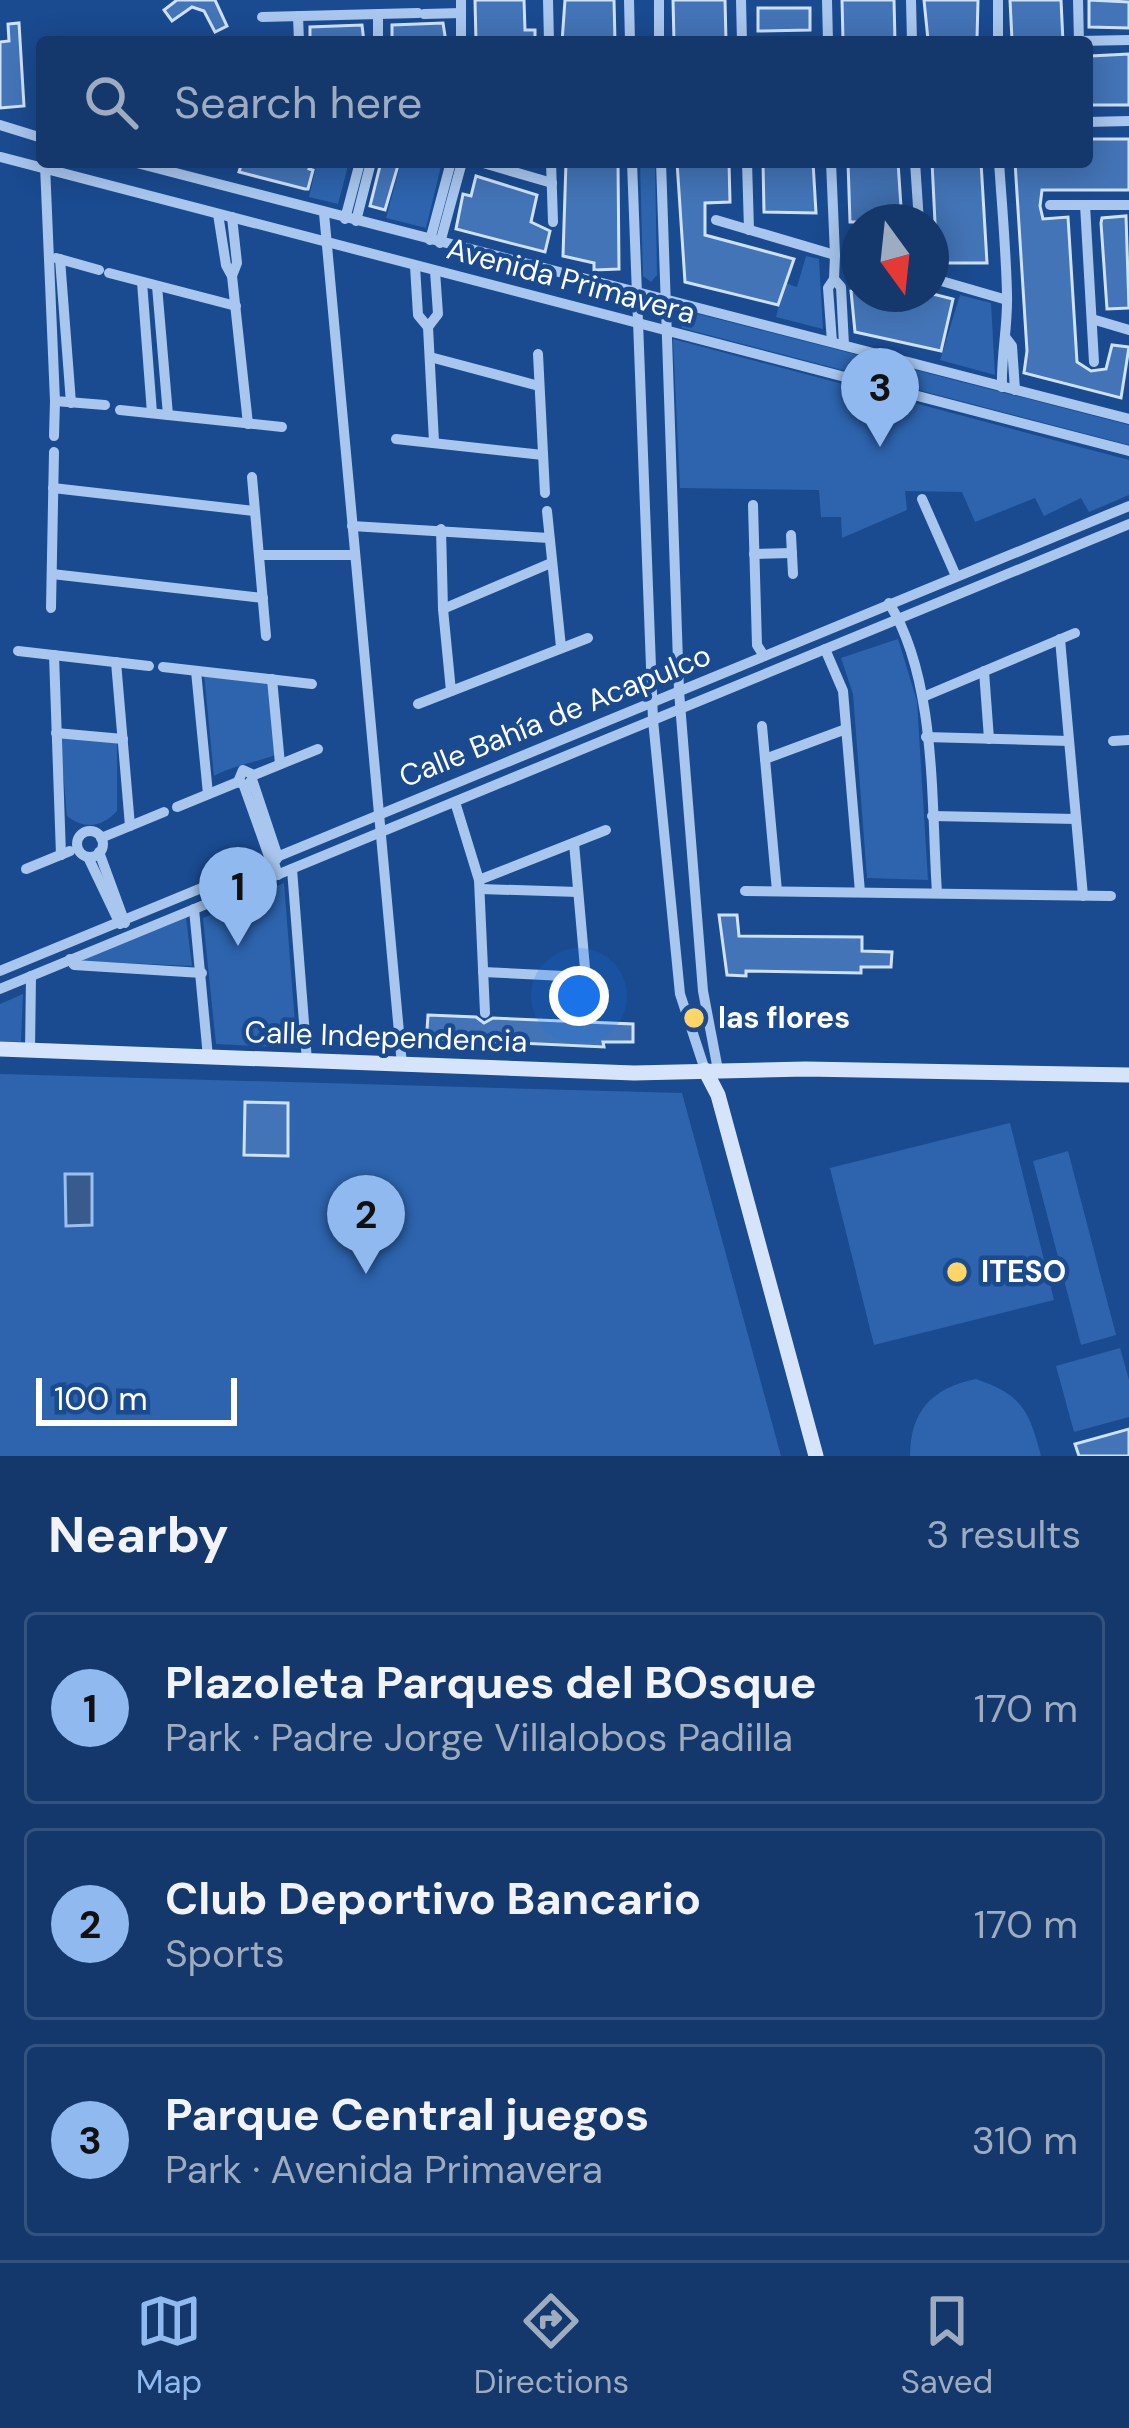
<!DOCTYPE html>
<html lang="en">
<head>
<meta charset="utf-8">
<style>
  body { margin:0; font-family:"DM Sans",sans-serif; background:#1d3f71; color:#f1f3f6 }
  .compass { position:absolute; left:841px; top:204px; width:108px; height:108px; border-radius:50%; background:#14386b; box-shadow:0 6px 30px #0003; rotate:165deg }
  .scale { position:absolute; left:36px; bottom:30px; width:201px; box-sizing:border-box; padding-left:12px; border:6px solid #fff; border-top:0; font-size:33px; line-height:42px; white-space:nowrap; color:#fff; -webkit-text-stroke:9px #1a4a8f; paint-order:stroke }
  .you { position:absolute; left:579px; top:996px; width:42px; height:42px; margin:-30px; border:9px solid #fff; border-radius:50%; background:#1a73e8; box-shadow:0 0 0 18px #1a73e833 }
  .badge { display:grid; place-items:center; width:78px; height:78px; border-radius:50%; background:#90b9f0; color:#111; font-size:39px; font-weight:700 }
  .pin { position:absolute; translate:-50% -99px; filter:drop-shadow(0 3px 6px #0008) }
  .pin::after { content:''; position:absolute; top:63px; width:42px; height:36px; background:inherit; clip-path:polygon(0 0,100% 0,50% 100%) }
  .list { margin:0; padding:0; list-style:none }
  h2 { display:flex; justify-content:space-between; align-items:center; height:156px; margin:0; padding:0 48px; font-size:51px }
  h2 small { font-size:39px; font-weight:400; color:#9dacc1 }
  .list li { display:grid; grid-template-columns:78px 1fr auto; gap:36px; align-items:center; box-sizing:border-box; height:192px; margin:0 24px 24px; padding:0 24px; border:3px solid #33527e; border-radius:12px }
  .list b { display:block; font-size:45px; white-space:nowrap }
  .list p { margin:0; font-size:39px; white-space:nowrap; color:#9dacc1 }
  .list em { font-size:39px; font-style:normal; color:#9dacc1 }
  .icon { flex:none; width:66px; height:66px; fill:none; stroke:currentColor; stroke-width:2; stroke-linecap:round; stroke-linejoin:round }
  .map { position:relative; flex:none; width:1129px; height:1456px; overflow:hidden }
  .search { position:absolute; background:#14386b; box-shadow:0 6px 30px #0003; left:36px; right:36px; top:36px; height:132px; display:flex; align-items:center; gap:30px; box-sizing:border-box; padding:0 42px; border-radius:12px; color:#9dacc1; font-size:45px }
  .sheet { height:804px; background:#14386b }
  nav { display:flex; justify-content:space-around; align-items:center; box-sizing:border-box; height:168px; border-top:3px solid #33527e; background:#14386b; font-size:33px; color:#9dacc1 }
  nav a { display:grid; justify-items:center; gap:6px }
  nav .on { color:#90b9f0 }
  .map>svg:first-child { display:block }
  .green { fill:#2d64ad }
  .water { fill:#385b8e; stroke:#9bc0f0; stroke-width:3 }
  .building { fill:#4374b7; stroke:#cee1fa; stroke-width:3 }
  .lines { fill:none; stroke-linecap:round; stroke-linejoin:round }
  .street { stroke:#a8c6ee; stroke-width:10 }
  .secondary { stroke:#d5e4fa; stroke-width:15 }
  .poi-dot { fill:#ffd665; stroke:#1a4a8f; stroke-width:4.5 }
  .labels { text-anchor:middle; stroke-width:9; stroke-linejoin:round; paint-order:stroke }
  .street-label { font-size:30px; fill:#fff; stroke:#1a4a8f }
  .poi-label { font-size:30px; font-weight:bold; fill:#fff; stroke:#1a4a8f; text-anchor:start }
</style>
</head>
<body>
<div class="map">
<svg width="1129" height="1456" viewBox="0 0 1129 1456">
  <rect width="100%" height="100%" fill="#1a4a8f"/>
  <!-- green -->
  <g class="green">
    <polygon points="317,162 349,162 338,204 309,197"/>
    <polygon points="401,162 441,166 426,228 386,218"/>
    <polygon points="640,162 655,162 657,275 651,282 643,276"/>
    <polygon points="806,256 819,259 823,329 776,317 785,283 797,287"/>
    <polygon points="960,295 991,303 995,375 940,360"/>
    <polygon points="683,310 1129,425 1129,445 682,328 677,316"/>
    <polygon points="673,339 1129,460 1129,495 1089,512 1081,498 1044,516 1035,498 975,522 962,492 905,491 907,510 842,538 841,517 821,517 819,490 680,488"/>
    <polygon points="898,639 917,701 928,880 867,878 853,694 841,658"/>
    <path d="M204 674 268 678 275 755C254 763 234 765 214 776Z"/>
    <path d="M60 736 117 740V811C102 827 85 830 67 816Z"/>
    <polygon points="284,883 297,1048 216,1044 203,918"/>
    <polygon points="186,918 192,966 79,961"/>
    <polygon points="23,994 21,1042 0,1041 0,1004"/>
    <polygon points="0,1074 682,1093 781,1456 0,1456"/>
    <polygon points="1010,1123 1054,1300 874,1345 830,1168"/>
    <polygon points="1068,1151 1116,1335 1081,1345 1033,1161"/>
    <polygon points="1120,1348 1129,1380 1129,1417 1074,1432 1056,1366"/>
    <path d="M976 1379C1022 1395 1029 1410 1041 1456H910C910 1411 932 1388 976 1379Z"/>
  </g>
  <!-- water -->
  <polygon class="water" points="65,1174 92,1174 92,1225 66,1226"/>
  <!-- building -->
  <g class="building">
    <polygon points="177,0 215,0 227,26 215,32 204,11 192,7 172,21 164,10"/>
    <polygon points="475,0 524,0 525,30 535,30 535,42 476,42"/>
    <polygon points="565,0 614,0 615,42 562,42"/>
    <polygon points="673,0 725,0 726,41 674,42"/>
    <polygon points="842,0 894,0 895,42 843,40"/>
    <polygon points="924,0 978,0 977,39 928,40"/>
    <polygon points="1010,0 1061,0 1063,42 1012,40"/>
    <polygon points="1089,0 1129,2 1129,28 1089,27"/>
    <polygon points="758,8 810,8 810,30 758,31"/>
    <polygon points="19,23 24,106 0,108 0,42 9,41 8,24"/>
    <polygon points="443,23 446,42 392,42 392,25"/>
    <polygon points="362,25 364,42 310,42 310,27"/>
    <polygon points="1129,54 1129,105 1091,105 1091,56"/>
    <polygon points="1087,139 1129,139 1129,190 1042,190 1040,206 1043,219 1068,217 1077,362 1091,371 1106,369 1112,345 1129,347 1121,398 1024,373 1027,351 1015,162 1087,162"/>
    <polygon points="242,162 311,162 309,169 313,170 308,189 305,189 239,172"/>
    <polygon points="381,162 399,162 385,210 370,206"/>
    <polygon points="566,162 618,162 619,269 594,270 594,263 563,256"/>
    <polygon points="677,162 729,162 730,202 705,203 705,235 794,259 778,305 685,282"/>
    <polygon points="763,162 813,162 816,213 764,212"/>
    <polygon points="848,162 898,162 902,222 850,222"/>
    <polygon points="932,162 981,162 987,263 937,263"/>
    <polygon points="476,176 537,195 531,222 550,231 545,252 456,229 463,194 471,196"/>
    <polygon points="1126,216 1129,308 1107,309 1101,223 1102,218"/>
    <polygon points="859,290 859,294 933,294 953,299 941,351 855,332 851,291"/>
    <polygon points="719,915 737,915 739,936 862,937 862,951 892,952 891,967 861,967 861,973 746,971 746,976 727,975"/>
    <polygon points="428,1015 476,1017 484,1023 493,1018 633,1024 633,1042 603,1042 604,1047 434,1039 427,1030"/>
    <polygon points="245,1102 288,1103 288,1156 244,1155"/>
    <polygon points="1129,1429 1129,1456 1079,1456 1075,1444"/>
  </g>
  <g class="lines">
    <!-- street -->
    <g class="street">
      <polyline points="461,0 461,42"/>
      <polyline points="548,0 549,42"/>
      <polyline points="629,0 630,42"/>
      <polyline points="659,0 659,42"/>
      <polyline points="741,0 742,42"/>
      <polyline points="827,0 828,42"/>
      <polyline points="911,0 912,42"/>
      <polyline points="998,0 998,42"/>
      <polyline points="1078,0 1079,42"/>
      <polyline points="424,14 461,13"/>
      <polyline points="378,15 378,42"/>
      <polyline points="298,16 299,42"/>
      <polyline points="262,17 418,13"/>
      <polyline points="1079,41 1129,40"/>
      <polyline points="1087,122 1129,121"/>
      <polyline points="0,125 42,138"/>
      <polyline points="1,157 1129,451"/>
      <polyline points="133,162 1129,419"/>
      <polyline points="480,162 552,183"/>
      <polyline points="551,162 553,222"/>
      <polyline points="632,162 653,720 680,994 705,1070"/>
      <polyline points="661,162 679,691 703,991 718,1070"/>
      <polyline points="747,162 749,230"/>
      <polyline points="831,162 835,255 834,279 828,288 832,342"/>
      <polyline points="915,162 919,222"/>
      <path d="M999 162C1002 206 1006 250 1007 294 1008 327 1001 354 1002 387"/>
      <polyline points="45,165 55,401 105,405"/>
      <polyline points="1050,205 1129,205"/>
      <polyline points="1085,205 1094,362"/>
      <polyline points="324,213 402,1065"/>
      <polyline points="218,214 226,265 232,276 248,424"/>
      <polyline points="232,217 237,263 232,276"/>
      <polyline points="345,219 360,162"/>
      <polyline points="716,220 835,255"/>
      <polyline points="356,221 371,162"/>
      <polyline points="430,240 451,162"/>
      <polyline points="440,243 462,162"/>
      <polyline points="56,258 99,270"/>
      <polyline points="60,259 71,403"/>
      <polyline points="415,266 418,315 428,327 434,442"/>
      <polyline points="109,273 236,306"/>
      <polyline points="931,278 1007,300"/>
      <polyline points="834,279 841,287 844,345"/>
      <polyline points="142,282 152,413"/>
      <polyline points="157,286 168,415"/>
      <polyline points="1092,319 1129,330"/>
      <polyline points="428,327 438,314 435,271"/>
      <polyline points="1006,338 1012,346 1015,390"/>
      <polyline points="538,354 545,493"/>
      <polyline points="430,357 539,386"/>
      <polyline points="120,410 282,427"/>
      <polyline points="54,436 55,401"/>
      <polyline points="396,439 543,455"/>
      <polyline points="252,477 266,636"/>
      <polyline points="53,488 254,511"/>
      <polyline points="922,499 956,576"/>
      <polyline points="753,505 757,645 764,656"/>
      <polyline points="547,511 561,647"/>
      <polyline points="352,526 549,538"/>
      <polyline points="441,529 443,609 451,691"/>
      <polyline points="791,535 793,574"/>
      <polyline points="754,554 792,553"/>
      <polyline points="259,555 354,555"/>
      <polyline points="52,574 263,598"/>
      <path d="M889 603C937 680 931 803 937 893"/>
      <polyline points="51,608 54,452"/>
      <polyline points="443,609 551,563"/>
      <polyline points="1060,639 1083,896"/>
      <polyline points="825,649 843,691 860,892"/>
      <polyline points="18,651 149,666"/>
      <polyline points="54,655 61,855"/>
      <polyline points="116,662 130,826"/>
      <polyline points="163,667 312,684"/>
      <polyline points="196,671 208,794"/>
      <polyline points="984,671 989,739"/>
      <polyline points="272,679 280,764"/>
      <polyline points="923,697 1075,633"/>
      <polyline points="418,704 588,638"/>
      <polyline points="762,726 777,891"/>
      <polyline points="56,733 123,739"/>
      <polyline points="926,737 1069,741"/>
      <polyline points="1113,741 1129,740"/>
      <polyline points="765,759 846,729"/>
      <polyline points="254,775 243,770 238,782 248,786 254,775 318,749"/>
      <polyline points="253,782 278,857 274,863 278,875"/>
      <polyline points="244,786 271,862"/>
      <polyline points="455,802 479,880 485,1013"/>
      <polyline points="177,807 238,782"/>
      <polyline points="932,816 1076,819"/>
      <circle cx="90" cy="844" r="13"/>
      <polyline points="101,838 164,812"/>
      <polyline points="574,843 589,1014"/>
      <polyline points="99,852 125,923"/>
      <polyline points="88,857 120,924"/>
      <polyline points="26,869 70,851"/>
      <polyline points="292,869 307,1061"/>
      <polyline points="479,880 606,830"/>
      <polyline points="480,889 578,892"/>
      <polyline points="745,891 1111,896"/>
      <polyline points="194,909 208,1057"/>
      <polyline points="70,959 74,965 202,973"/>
      <polyline points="0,971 1129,506"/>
      <polyline points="483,972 585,977"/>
      <polyline points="0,989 1129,524"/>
      <polyline points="30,1050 31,976"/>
    </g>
    <!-- secondary -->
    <g class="secondary">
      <polyline points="0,1049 634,1073 806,1069 1129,1075"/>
      <polyline points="705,1070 718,1095 816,1456"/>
    </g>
  </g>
  <!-- markers -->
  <g class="poi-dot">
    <circle cx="694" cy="1018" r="12"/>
    <circle cx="957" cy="1272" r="12"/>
  </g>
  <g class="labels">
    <!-- street labels -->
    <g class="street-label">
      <text transform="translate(571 281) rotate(15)" y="10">Avenida Primavera</text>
      <text transform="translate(555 716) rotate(-22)" y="10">Calle Bahía de Acapulco</text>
      <text transform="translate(386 1037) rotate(2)" y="10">Calle Independencia</text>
    </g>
    <!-- poi labels -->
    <g class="poi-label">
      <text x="718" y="1028">las flores</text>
      <text x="981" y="1282">ITESO</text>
    </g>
  </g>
</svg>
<svg class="compass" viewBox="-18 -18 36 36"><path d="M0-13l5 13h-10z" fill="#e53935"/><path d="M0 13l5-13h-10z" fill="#9dacc1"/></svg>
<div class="scale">100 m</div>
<div class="you"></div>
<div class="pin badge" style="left:238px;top:946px">1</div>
<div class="pin badge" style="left:366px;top:1274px">2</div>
<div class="pin badge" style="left:880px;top:447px">3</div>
<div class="search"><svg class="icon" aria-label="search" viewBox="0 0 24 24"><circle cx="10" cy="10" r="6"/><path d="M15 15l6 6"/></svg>Search here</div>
</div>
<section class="sheet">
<h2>Nearby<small>3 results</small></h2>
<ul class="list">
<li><span class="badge">1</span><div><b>Plazoleta Parques del BOsque</b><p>Park · Padre Jorge Villalobos Padilla</p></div><em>170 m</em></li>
<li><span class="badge">2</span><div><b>Club Deportivo Bancario</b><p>Sports</p></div><em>170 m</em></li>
<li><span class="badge">3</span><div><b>Parque Central juegos</b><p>Park · Avenida Primavera</p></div><em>310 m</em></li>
</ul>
</section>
<nav>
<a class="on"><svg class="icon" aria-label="map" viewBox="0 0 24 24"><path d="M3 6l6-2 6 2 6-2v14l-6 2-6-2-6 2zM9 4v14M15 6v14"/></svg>Map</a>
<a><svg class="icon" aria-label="directions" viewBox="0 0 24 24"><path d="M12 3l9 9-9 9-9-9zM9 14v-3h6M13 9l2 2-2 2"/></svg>Directions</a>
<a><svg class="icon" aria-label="saved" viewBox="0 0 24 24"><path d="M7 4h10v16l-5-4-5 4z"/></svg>Saved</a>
</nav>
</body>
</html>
